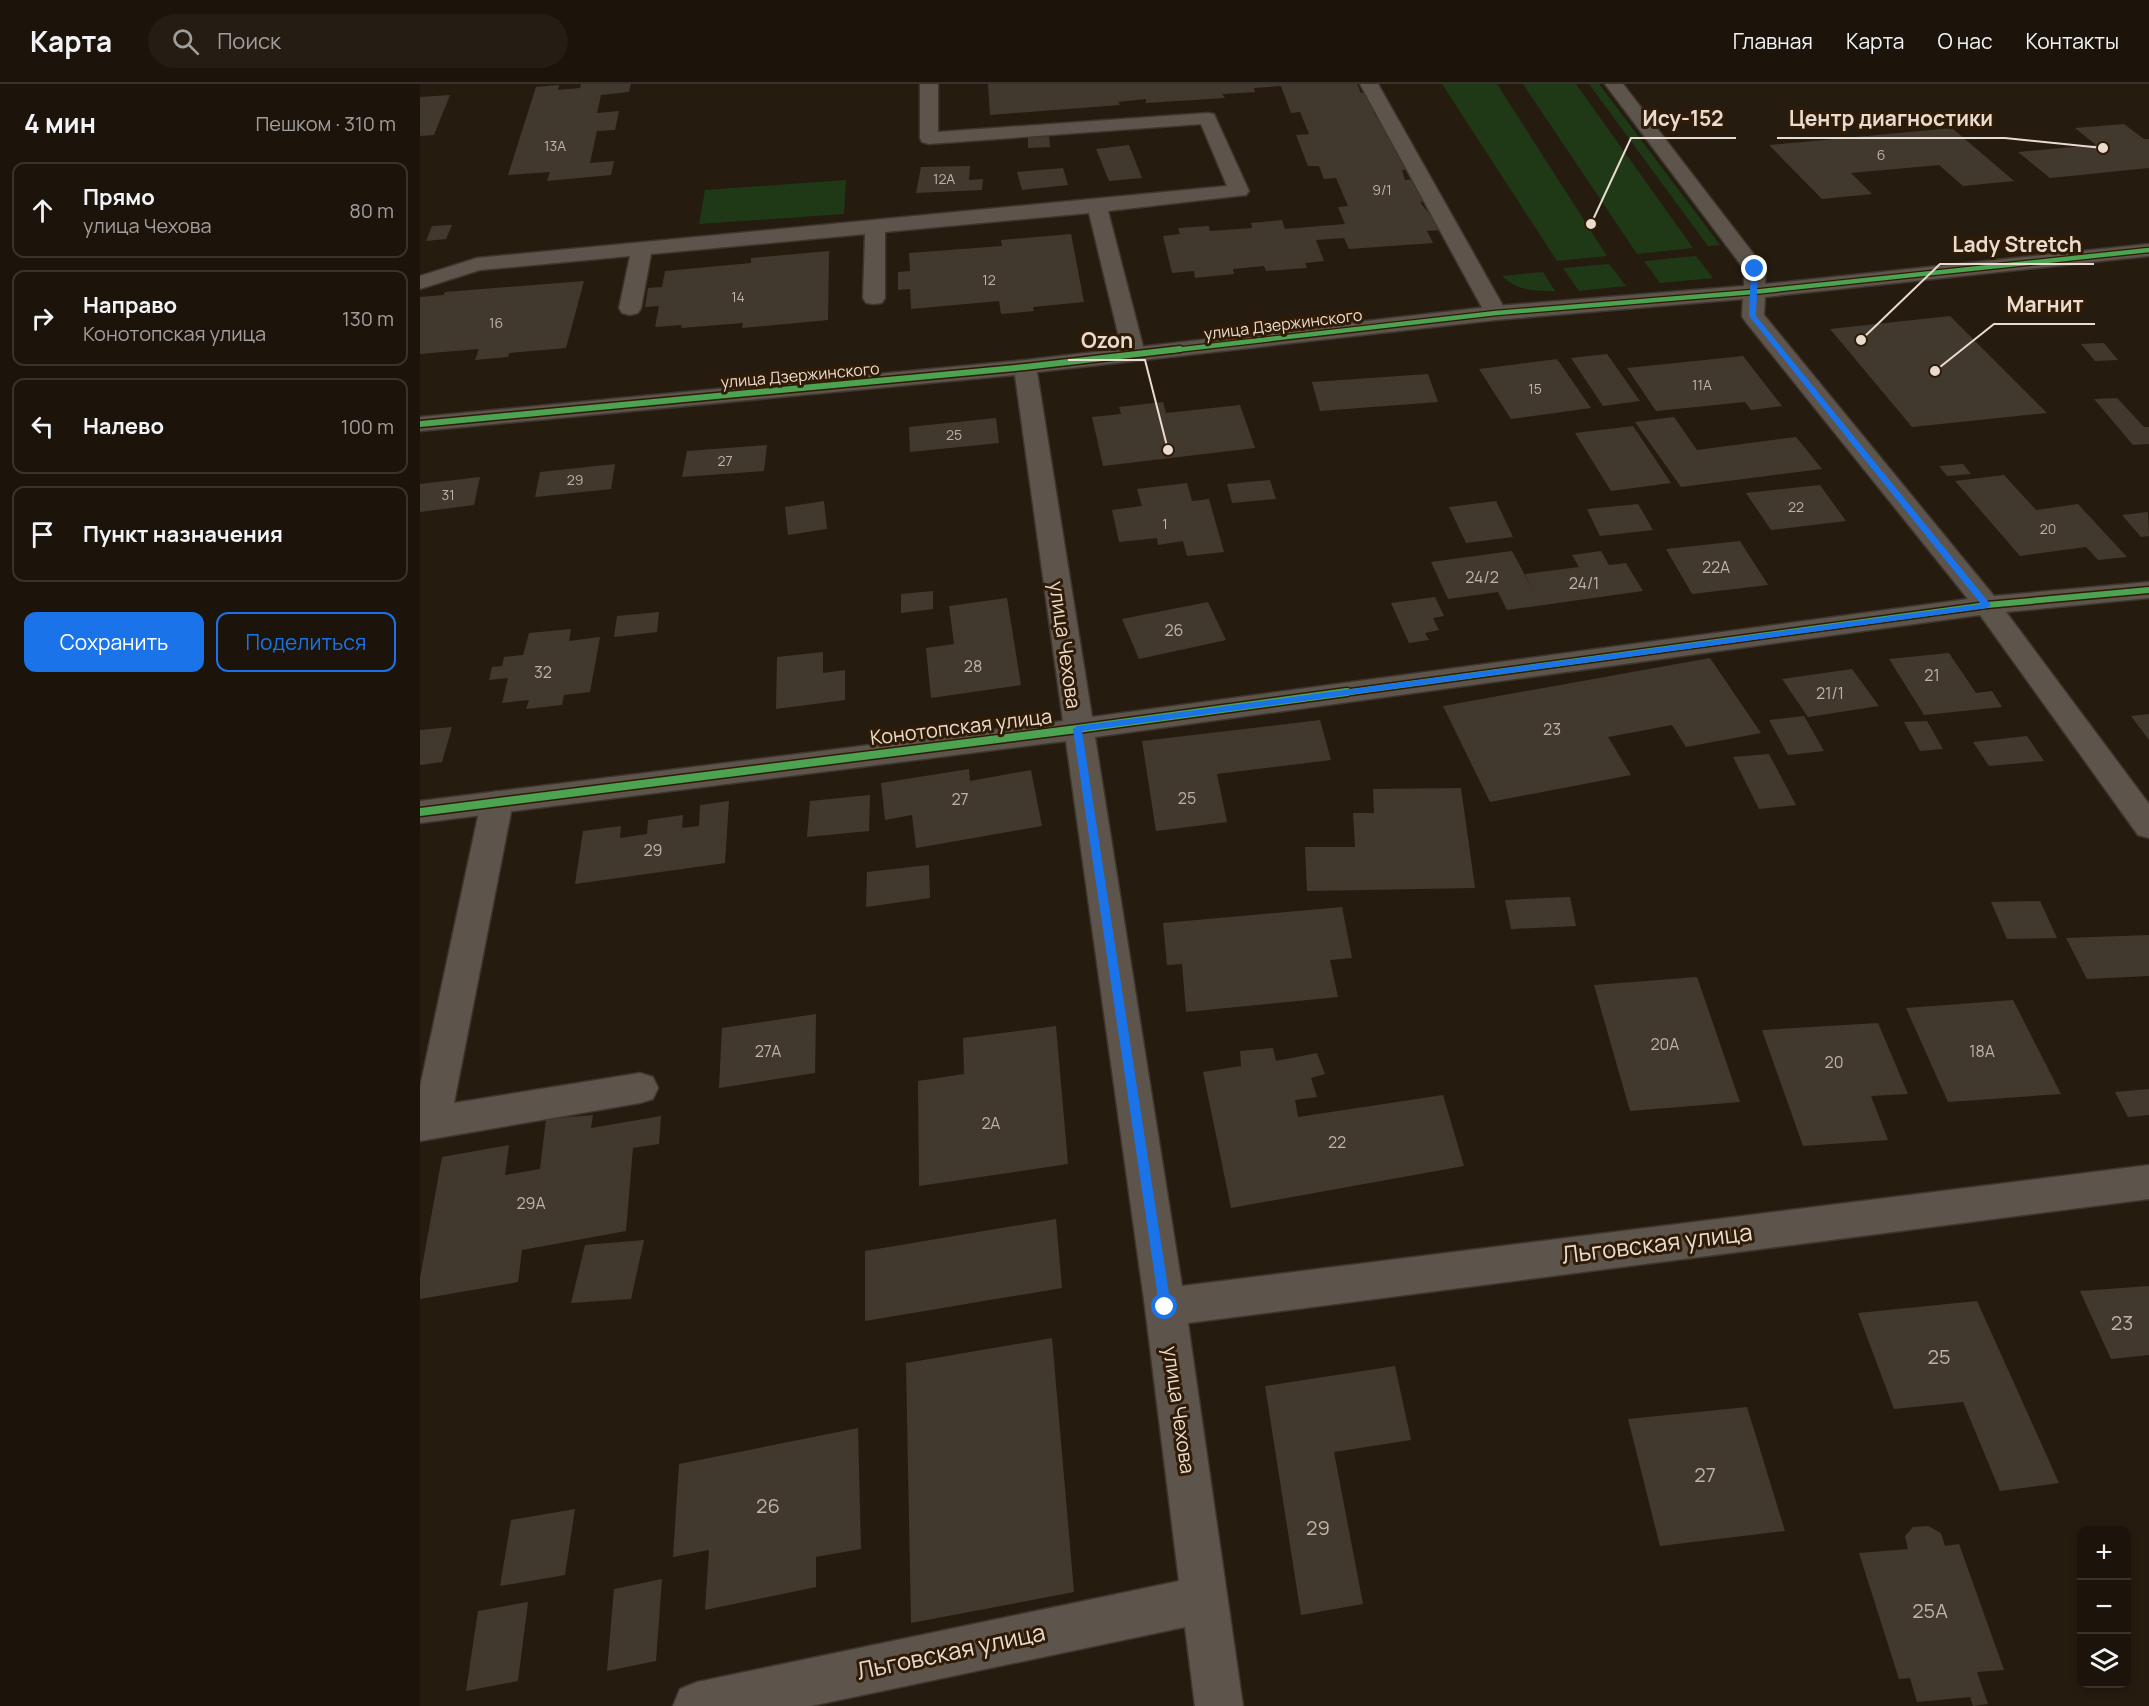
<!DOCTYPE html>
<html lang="ru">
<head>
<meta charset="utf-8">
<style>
  body { margin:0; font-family:Manrope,sans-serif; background:#251d14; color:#f1f3f6 }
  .controls { position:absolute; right:18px; bottom:18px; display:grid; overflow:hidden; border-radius:12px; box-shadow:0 3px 9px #0003 }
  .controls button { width:54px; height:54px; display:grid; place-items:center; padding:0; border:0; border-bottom:2px solid #3a332c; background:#1c140b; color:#f1f3f6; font:30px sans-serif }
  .stop { position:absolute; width:18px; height:18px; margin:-14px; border:4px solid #1a73e8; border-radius:50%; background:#fff }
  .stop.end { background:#1a73e8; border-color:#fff; box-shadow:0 2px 6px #0008 }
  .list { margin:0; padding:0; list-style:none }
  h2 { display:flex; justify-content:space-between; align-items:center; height:78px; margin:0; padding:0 24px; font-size:26px }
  h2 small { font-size:20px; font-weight:400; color:#a09e9d }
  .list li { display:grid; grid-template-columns:39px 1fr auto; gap:18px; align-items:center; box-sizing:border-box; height:96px; margin:0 12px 12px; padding:0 12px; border:2px solid #3a332c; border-radius:12px }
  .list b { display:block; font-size:22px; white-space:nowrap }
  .list p { margin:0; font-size:20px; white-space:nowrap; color:#a09e9d }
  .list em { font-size:20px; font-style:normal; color:#a09e9d }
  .actions { display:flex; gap:12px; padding:18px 24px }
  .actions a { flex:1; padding:14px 0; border:2px solid #1a73e8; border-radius:12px; text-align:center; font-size:21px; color:#1a73e8 }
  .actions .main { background:#1a73e8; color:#fff }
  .icon { flex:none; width:33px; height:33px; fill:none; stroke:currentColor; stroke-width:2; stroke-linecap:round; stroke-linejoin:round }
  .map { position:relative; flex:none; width:1729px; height:1622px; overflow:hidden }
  header { display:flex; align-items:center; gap:36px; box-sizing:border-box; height:84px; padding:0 30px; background:#1c140b; border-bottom:2px solid #3a332c }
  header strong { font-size:28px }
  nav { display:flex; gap:33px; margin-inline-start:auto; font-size:21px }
  .search { width:420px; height:54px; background:#251d14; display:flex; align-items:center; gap:15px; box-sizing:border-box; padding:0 21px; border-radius:33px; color:#a09e9d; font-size:22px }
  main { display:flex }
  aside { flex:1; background:#1c140b }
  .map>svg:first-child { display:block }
  .green { fill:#1f3917 }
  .building { fill:#42392e }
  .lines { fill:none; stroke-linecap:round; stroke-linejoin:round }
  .lane-casing { stroke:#3e352e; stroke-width:3 }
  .street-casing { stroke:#3e352e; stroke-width:3 }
  .lane { fill:#5d544b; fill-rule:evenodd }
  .street { fill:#5d544b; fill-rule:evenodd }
  .cycleway-far2-casing { stroke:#2f1b06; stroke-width:7 }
  .cycleway-far1-casing { stroke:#2f1b06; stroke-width:9 }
  .cycleway-casing { stroke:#2f1b06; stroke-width:11 }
  .cycleway-far2 { stroke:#4ca352; stroke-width:4.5 }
  .cycleway-far1 { stroke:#4ca352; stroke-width:6 }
  .cycleway { stroke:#4ca352; stroke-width:8 }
  .route { fill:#1a73e8 }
  .labels { text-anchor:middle; stroke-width:6; stroke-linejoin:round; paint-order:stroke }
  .far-number-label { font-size:14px; fill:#bfb2a7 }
  .far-street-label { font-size:16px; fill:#e9dbcf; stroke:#2f1b06 }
  .number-label { font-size:16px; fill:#bfb2a7 }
  .street-label { font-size:20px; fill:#e9dbcf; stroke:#2f1b06 }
  .near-number-label { font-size:20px; fill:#bfb2a7 }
  .near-street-label { font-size:24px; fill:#e9dbcf; stroke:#2f1b06 }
  .leader { fill:none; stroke:#e9dbcf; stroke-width:2 }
  .callout-dot { fill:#e9dbcf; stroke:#2f1b06; stroke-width:2 }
  .callout-label { font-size:21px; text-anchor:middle; font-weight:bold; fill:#e9dbcf; stroke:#2f1b06; stroke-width:6; stroke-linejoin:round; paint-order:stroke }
</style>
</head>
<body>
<header>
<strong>Карта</strong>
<div class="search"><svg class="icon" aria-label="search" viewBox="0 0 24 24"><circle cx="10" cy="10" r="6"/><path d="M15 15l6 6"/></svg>Поиск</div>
<nav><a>Главная</a><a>Карта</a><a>О нас</a><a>Контакты</a></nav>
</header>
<main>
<aside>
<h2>4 мин<small>Пешком · 310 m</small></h2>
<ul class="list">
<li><svg class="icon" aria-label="ahead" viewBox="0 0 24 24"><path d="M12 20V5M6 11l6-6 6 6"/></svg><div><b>Прямо</b><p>улица Чехова</p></div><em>80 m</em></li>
<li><svg class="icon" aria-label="right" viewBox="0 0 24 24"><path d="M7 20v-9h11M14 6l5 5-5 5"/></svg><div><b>Направо</b><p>Конотопская улица</p></div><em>130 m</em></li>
<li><svg class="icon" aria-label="left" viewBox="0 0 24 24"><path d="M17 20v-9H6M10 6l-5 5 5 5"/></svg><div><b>Налево</b></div><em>100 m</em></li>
<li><svg class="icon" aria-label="arrive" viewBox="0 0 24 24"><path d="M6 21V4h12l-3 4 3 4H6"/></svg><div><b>Пункт назначения</b></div></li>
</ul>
<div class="actions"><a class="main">Сохранить</a><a>Поделиться</a></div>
</aside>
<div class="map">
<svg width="1729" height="1622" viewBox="0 0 1729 1622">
  <rect width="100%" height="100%" fill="#261b0f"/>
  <!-- green -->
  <g class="green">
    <polygon points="1022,0 1077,0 1187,172 1137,177"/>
    <polygon points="1103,0 1156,0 1273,164 1217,170"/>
    <polygon points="1169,0 1179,0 1300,161 1288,162"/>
    <polygon points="426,96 424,130 279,140 285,106"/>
    <polygon points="1276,172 1293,194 1240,199 1224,177"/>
    <polygon points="1189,180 1206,202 1159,207 1143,184"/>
    <path d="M1123 188 1135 207C1115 207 1097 207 1082 192Z"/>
  </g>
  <!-- building -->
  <g class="building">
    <polygon points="161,0 211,0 209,8 181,11 177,29 199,27 195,46 177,47 170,79 194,77 191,91 127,97 130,88 88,91 116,3 139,1 138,6 160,4"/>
    <polygon points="568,0 937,0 941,9 955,8 963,26 953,27 956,33 968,33 973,61 981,61 992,85 982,86 985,96 995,95 1008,117 1000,118 1007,127 1012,127 1021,146 1007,147 1013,159 929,165 924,154 896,156 904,177 885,179 887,184 846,187 844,182 813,185 814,190 775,194 774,187 752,189 743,152 760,150 758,144 789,142 790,147 832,144 831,139 862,136 865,145 925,140 918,123 928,122 916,94 904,95 899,82 888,82 876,51 889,50 880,28 871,29 861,2 834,4 835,8 802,10 805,14 726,19 726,15 698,18 700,21 570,31"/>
    <polygon points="30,11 14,51 0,52 0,13"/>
    <polygon points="1704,40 1724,55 1729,55 1729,84 1630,94 1598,68 1676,61 1655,44"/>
    <polygon points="1532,44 1594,97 1543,102 1519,81 1431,89 1452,110 1402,115 1349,61"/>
    <polygon points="629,52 630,63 608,64 608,53"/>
    <polygon points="709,61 722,94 689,97 676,65"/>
    <polygon points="550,82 549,96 563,95 562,106 496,109 501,83"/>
    <polygon points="643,84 648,101 602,106 597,88"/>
    <polygon points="32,141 26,155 6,157 12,142"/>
    <polygon points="651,150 664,218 613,223 614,227 581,230 579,217 491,225 490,205 478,206 478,188 490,187 489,169 582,162 581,156"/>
    <polygon points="409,167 408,236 322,244 323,239 261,244 262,241 235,243 239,222 225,223 228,204 242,203 245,187 331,179 331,174"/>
    <polygon points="164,197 146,264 89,269 88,273 55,276 59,265 0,270 0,213 24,211 25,208"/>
    <polygon points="1530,232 1627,329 1492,343 1410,245"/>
    <polygon points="1684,259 1698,276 1675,277 1661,260"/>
    <polygon points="1187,270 1220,317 1183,322 1151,274"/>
    <polygon points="1323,272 1362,322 1331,326 1325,318 1236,327 1207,284"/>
    <polygon points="1137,275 1171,324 1091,335 1059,285"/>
    <polygon points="1008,290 1018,318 900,327 892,298"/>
    <polygon points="1697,314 1724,343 1729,343 1729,360 1713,361 1674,315"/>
    <polygon points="743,318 746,329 820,321 835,364 683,382 672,333 701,330 699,323"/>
    <polygon points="1254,333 1277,366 1376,353 1402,385 1261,403 1215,338"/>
    <polygon points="576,334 579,359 490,368 489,343"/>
    <polygon points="1213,342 1251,399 1191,407 1155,349"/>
    <polygon points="347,361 344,387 262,393 267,367"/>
    <polygon points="195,380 191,405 115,413 120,388"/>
    <polygon points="1543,380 1551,390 1527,392 1519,382"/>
    <polygon points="1584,391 1616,426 1658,420 1707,473 1678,476 1666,463 1600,472 1535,397"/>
    <polygon points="60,393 54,421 0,428 0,400"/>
    <polygon points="850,396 856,415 812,419 807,400"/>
    <polygon points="767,399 772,417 789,415 804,468 767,472 763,457 738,461 737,454 699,458 692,426 722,422 717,405"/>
    <polygon points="1400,401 1426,437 1351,446 1326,409"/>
    <polygon points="404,417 407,445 368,451 365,423"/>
    <polygon points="1076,417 1093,453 1046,459 1029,423"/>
    <polygon points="1218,420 1233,446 1180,452 1167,425"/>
    <polygon points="1728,428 1729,452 1721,453 1702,431"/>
    <polygon points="1320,457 1348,501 1272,510 1246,465"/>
    <polygon points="1092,467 1114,508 1105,490 1159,483 1152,471 1181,467 1189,481 1206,479 1223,507 1087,526 1078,508 1028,515 1011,478"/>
    <polygon points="513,507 513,525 481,529 481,510"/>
    <polygon points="1015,513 1024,532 1013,534 1019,546 1005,549 1009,556 989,559 971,519"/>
    <polygon points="587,514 601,601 511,614 506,564 534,560 529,522"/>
    <polygon points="788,518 806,556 719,575 702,535"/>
    <polygon points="239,528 237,548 194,553 197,532"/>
    <polygon points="151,545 149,557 180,553 170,608 144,611 142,621 106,625 109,616 82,619 88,594 69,596 72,583 82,582 84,573 103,571 109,549"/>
    <polygon points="403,568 403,589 425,586 425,616 356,625 357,573"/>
    <polygon points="1529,569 1556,609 1572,607 1582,623 1504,631 1469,575"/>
    <polygon points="1290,574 1341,649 1266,663 1252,641 1188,653 1211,691 1070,718 1023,622"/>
    <polygon points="1432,585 1459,622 1388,633 1362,595"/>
    <polygon points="1729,630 1729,656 1711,632"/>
    <polygon points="1384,632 1404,667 1368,671 1349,636"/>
    <polygon points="900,636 911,676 797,690 807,738 736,747 722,657"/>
    <polygon points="1507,637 1523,665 1500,667 1484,638"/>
    <polygon points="32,643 22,678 0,681 0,646"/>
    <polygon points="1607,652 1624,677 1569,682 1553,658"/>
    <polygon points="1349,670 1376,721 1339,725 1313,673"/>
    <polygon points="549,685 550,697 611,686 622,742 496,764 492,731 465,736 461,699"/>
    <polygon points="1041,704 1055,804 887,807 885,763 935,763 933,729 954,729 953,705"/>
    <polygon points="450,711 449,747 387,753 390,717"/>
    <polygon points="309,717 305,779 155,800 163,747 201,742 200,754 227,750 228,736 263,731 262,744 279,742 280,721"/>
    <polygon points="509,781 510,814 446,823 447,788"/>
    <polygon points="1150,813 1156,842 1091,845 1085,816"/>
    <polygon points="1620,817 1637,854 1587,855 1571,818"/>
    <polygon points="922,823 932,874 910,876 918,913 766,928 762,880 747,881 743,839"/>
    <polygon points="1729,851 1729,892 1667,895 1646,854"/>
    <polygon points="1277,893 1320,1018 1210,1027 1174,901"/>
    <polygon points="1593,916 1641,1010 1528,1018 1486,924"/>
    <polygon points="396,930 395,989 299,1004 302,944"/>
    <polygon points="1458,939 1488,1010 1451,1012 1468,1056 1383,1062 1342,946"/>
    <polygon points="636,942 648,1080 499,1102 498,997 544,990 543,954"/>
    <polygon points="853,964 856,977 897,969 905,990 891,994 897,1013 875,1016 878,1033 1023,1011 1044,1082 811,1124 783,988 821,982 820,967"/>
    <polygon points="1729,1005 1729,1031 1708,1033 1695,1008"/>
    <polygon points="173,1031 171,1044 241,1032 239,1060 213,1064 206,1147 102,1166 98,1198 0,1215 0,1194 22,1073 89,1061 85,1091 120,1085 126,1035"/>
    <polygon points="636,1135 642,1204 445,1237 445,1167"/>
    <polygon points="224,1156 211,1215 151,1219 165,1161"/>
    <polygon points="1729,1202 1729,1271 1691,1275 1660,1207"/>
    <polygon points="1557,1217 1639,1399 1580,1407 1543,1318 1474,1325 1438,1229"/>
    <polygon points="632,1254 654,1508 491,1539 486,1279"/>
    <polygon points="975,1282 991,1356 914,1368 943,1520 881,1531 845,1302"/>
    <polygon points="1327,1323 1365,1447 1240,1462 1208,1335"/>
    <polygon points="438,1344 441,1465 396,1473 396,1503 285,1526 289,1466 253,1473 259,1380"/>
    <polygon points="155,1425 145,1491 80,1502 91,1436"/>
    <polygon points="1508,1442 1521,1449 1525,1462 1539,1460 1584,1586 1557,1588 1568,1620 1553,1622 1550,1613 1497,1618 1490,1594 1479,1595 1439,1469 1488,1465 1485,1452 1493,1443"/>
    <polygon points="242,1495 236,1577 187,1587 194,1505"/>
    <polygon points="108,1518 98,1597 46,1607 58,1527"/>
  </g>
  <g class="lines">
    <!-- lane casing -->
    <g class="lane-casing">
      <g id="lane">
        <polygon points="500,0 518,0 518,48 788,29 794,30 829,107 826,111 688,127 725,270 722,275 714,277 706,275 703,270 669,129 465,148 465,214 462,219 454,220 446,219 443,214 445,150 231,170 221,224 218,229 210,231 202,229 199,224 210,172 60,186 0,205 0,192 57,174 807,102 781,40 509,60 502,58 500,54"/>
        <polygon points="940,0 958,0 1087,229 1084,234 1076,236 1068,234 1065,229"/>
        <polygon points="77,707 88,710 93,718 34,1019 220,989 233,993 238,1004 233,1015 220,1019 0,1057 0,1003 61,718 66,710"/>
      </g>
    </g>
    <!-- street casing -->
    <g class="street-casing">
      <path id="street" d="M1185 0H1203L1342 181 1346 185 1345 200 1729 160V172L1345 213 1344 231 1574 512 1729 498V514L1586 528 1729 720V754L1718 751 1560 531 675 653 762 1202 1729 1081V1115L768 1239 823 1622H775L765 1543 391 1622H253L260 1605 277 1598 759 1497 725 1223 646 657 0 739V717L643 637 595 291 0 347V333L605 276 1076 222 1324 202V185ZM1323 215 1322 232 1325 237 1548 515 672 633 617 288 1076 236Z"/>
    </g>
    <!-- lane -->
    <use href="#lane" class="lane"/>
    <!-- street -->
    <use href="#street" class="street"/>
    <!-- cycleway-far2 casing -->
    <g class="cycleway-far2-casing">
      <polyline id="cycleway-far2" points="747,267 1076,229 1333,208 1729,166"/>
    </g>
    <!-- cycleway-far1 casing -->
    <g class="cycleway-far1-casing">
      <g id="cycleway-far1">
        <polyline points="0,340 605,283 760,265"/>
        <polyline points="916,610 1567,521 1729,506"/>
      </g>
    </g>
    <!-- cycleway casing -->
    <g class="cycleway-casing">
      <polyline id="cycleway" points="0,728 657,645 927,608"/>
    </g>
    <!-- cycleway-far2 -->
    <use href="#cycleway-far2" class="cycleway-far2"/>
    <!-- cycleway-far1 -->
    <use href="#cycleway-far1" class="cycleway-far1"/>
    <!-- cycleway -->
    <use href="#cycleway" class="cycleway"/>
  </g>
  <!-- route -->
  <polygon class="route" points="1335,183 1338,185 1336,232 1571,521 1567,524 662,647 751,1223 749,1227 740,1227 653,645 657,642 1561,520 1329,232 1331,185"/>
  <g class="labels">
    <!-- far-number labels -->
    <g class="far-number-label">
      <text x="135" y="67">13А</text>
      <text x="1461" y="76">6</text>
      <text x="524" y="100">12А</text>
      <text x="962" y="111">9/1</text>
      <text x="569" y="201">12</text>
      <text x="318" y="218">14</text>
      <text x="76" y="244">16</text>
      <text x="1282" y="306">11А</text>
      <text x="1115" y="310">15</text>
      <text x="534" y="356">25</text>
      <text x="305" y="382">27</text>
      <text x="155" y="401">29</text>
      <text x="28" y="416">31</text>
      <text x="1376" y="428">22</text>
      <text x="745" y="445">1</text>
      <text x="1628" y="450">20</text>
    </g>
    <!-- far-street labels -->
    <g class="far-street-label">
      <text transform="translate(863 240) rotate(-7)" y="6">улица Дзержинского</text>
      <text transform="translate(380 291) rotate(-5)" y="6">улица Дзержинского</text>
    </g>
    <!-- number labels -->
    <g class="number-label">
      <text x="1296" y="489">22А</text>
      <text x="1062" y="499">24/2</text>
      <text x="1164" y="505">24/1</text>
      <text x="754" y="552">26</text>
      <text x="553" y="588">28</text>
      <text x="123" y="594">32</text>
      <text x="1512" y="597">21</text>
      <text x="1410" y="615">21/1</text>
      <text x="1132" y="651">23</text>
      <text x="767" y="720">25</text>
      <text x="540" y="721">27</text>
      <text x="233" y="772">29</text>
      <text x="1245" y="966">20А</text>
      <text x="348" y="973">27А</text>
      <text x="1562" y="973">18А</text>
      <text x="1414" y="984">20</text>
      <text x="571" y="1045">2А</text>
      <text x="917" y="1064">22</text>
      <text x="111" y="1125">29А</text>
    </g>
    <!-- street labels -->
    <g class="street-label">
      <text transform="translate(645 561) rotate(82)" y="7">улица Чехова</text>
      <text transform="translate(541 643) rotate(-7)" y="7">Конотопская улица</text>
      <text transform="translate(759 1326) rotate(82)" y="7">улица Чехова</text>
    </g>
    <!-- near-number labels -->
    <g class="near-number-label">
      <text x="1702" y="1246">23</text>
      <text x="1519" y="1280">25</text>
      <text x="1285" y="1398">27</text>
      <text x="348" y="1429">26</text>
      <text x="898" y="1451">29</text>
      <text x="1510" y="1534">25А</text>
    </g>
    <!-- near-street labels -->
    <g class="near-street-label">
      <text transform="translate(1237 1160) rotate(-7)" y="8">Льговская улица</text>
      <text transform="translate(531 1568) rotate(-12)" y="8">Льговская улица</text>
    </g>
  </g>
  <!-- callouts -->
  <path class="leader" d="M1683 64L1585 54H1357M1171 140L1211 54H1316M1441 256L1520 180H1674M1515 287L1574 240H1675M748 366L725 276H648"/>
  <g class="callout-dot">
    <circle cx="1683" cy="64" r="6"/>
    <circle cx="1171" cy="140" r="6"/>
    <circle cx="1441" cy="256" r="6"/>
    <circle cx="1515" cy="287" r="6"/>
    <circle cx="748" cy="366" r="6"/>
  </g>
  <g class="callout-label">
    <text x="1471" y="42">Центр диагностики</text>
    <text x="1263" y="42">Ису-152</text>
    <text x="1597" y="168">Lady Stretch</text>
    <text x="1625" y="228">Магнит</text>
    <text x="687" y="264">Ozon</text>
  </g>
</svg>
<div class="controls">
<button>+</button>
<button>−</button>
<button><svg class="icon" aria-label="layers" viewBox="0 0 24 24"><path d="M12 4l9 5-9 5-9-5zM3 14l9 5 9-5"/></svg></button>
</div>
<div class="stop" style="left:745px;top:1223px"></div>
<div class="stop end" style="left:1335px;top:185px"></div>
</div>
</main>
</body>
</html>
